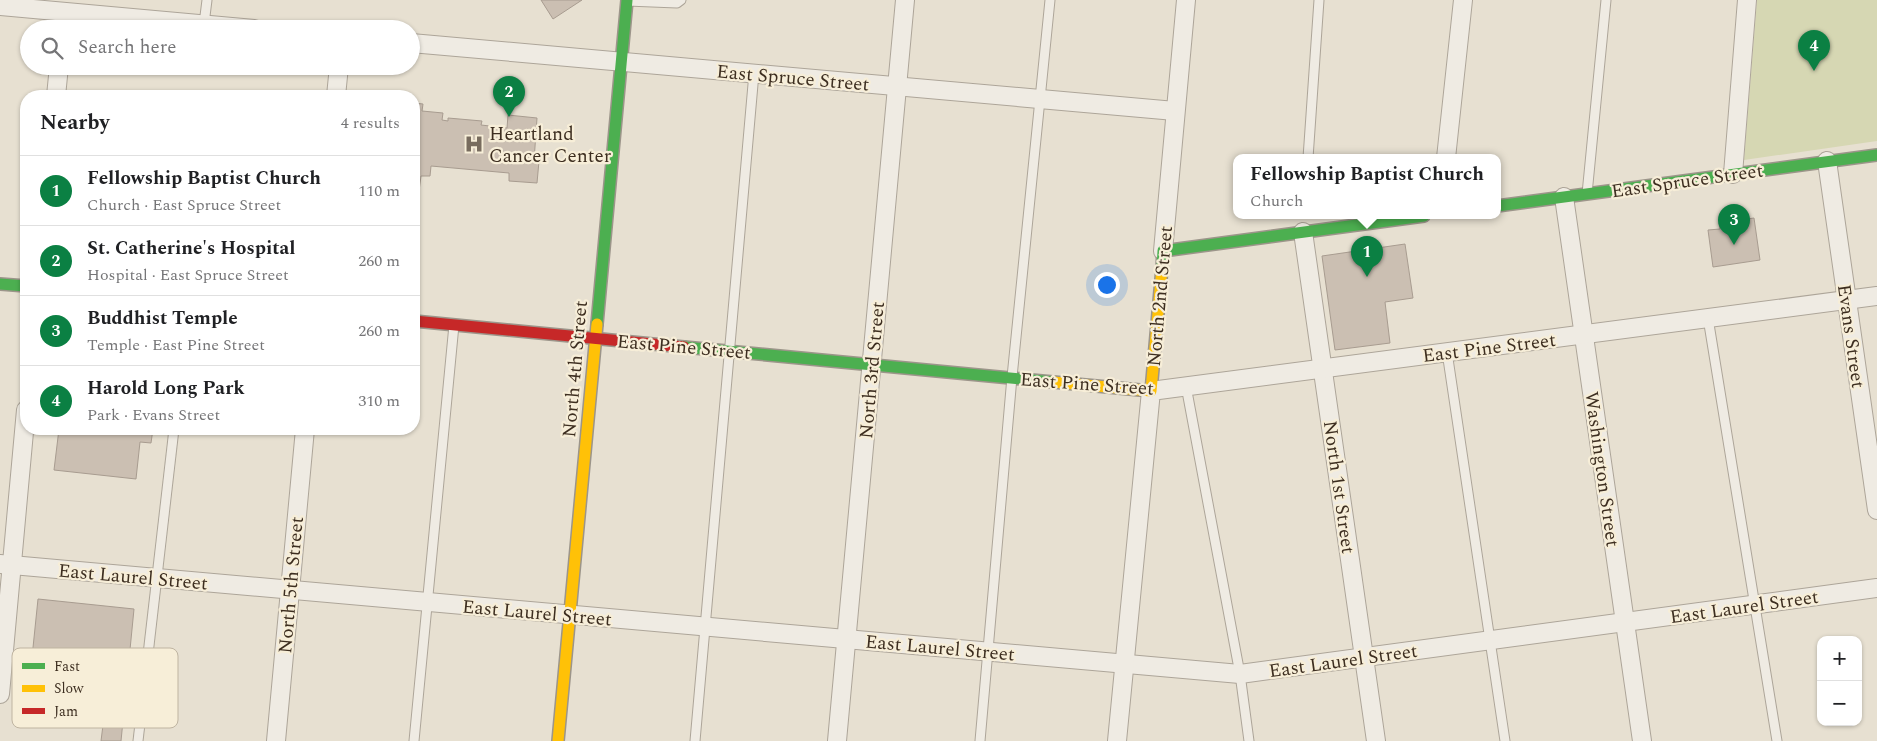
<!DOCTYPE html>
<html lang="en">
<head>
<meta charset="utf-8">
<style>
  body { margin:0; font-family:Spectral,serif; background:#f6f6f6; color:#202124 }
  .controls { position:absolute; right:15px; bottom:15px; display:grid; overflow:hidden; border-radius:10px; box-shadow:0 1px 4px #0004 }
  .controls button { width:45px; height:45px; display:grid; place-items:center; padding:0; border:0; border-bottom:1px solid #e0e0e0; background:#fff; color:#202124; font:25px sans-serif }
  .you { position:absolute; left:1106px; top:284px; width:18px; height:18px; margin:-12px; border:4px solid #fff; border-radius:50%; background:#1a73e8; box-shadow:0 0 0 8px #1a73e833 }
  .badge { display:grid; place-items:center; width:32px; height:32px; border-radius:50%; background:#0b8043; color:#fff; font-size:16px; font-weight:700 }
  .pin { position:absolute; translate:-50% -41px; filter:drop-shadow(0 1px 2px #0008) }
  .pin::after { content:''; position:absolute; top:26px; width:18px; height:15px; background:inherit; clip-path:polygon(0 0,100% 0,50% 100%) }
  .popup { position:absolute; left:1233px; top:154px; width:268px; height:65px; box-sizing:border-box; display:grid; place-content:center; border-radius:10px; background:#fff; filter:drop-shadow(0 1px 4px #0005); font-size:16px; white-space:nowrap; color:#757577 }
  .popup b { font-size:19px; color:#202124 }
  .popup::after { content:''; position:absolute; left:50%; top:100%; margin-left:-10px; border:10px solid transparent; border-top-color:#fff }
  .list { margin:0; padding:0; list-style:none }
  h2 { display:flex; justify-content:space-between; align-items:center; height:65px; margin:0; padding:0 20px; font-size:21px }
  h2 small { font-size:16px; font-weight:400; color:#757577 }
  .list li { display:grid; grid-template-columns:32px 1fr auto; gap:15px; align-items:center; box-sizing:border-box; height:70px; padding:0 20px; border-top:1px solid #e0e0e0 }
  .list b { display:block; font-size:19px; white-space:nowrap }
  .list p { margin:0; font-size:16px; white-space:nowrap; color:#757577 }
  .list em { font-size:16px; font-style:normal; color:#757577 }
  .icon { flex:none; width:28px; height:28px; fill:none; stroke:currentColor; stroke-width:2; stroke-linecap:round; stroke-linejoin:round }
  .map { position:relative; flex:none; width:1877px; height:741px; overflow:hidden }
  .search { position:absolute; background:#fff; box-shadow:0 1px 4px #0004; left:20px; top:20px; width:400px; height:55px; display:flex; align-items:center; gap:12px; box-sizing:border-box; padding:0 18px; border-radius:28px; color:#757577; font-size:19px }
  .panel { position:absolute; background:#fff; box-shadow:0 1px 4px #0004; left:20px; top:90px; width:400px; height:345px; border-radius:20px }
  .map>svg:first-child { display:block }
  .green { fill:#d6d7b3 }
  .building { fill:#cbbfb2; stroke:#a89c90 }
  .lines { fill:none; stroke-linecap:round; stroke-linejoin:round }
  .lane-casing { stroke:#ada599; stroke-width:11 }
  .street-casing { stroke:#ada599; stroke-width:20 }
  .fast-casing { stroke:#9c958a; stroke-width:14 }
  .slow-casing { stroke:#9c958a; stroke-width:14 }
  .jam-casing { stroke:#9c958a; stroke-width:14 }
  .lane { stroke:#efebe3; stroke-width:9 }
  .street { stroke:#efebe3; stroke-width:18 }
  .fast { stroke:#4caf50; stroke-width:11 }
  .slow { stroke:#ffc107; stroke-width:11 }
  .jam { stroke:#c62828; stroke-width:11 }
  .labels { text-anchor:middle; stroke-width:4.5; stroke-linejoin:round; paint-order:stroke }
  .street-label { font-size:19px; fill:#3d2e20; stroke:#f7eed8 }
  .poi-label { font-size:19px; fill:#3d2e20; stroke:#f7eed8; text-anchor:start }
  .key { fill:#f7eed8; stroke:#bfb4a1; stroke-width:1 }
  .key-label { font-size:14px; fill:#3d2e20 }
</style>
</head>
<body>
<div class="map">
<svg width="1877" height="741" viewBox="0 0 1877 741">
  <rect width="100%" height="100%" fill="#e7e0d1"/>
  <!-- green -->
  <polygon class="green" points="1757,0 1877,0 1877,141 1744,160"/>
  <!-- building -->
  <g class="building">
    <polygon points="541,0 582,0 553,19"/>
    <polygon points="414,103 423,104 422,111 443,113 442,120 448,121 448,118 482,121 481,125 507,128 508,115 537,118 534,161 539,161 537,183 509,181 509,173 431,166 430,176 421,176 419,191 414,191"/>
    <polygon points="1754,218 1760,260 1713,267 1708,230 1720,229 1719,223"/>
    <polygon points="1405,244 1413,298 1385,302 1390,343 1335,350 1322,256"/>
    <polygon points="59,429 153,429 151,443 140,442 136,479 54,470"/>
    <polygon points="38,599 134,609 121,741 101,741 103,725 14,716 20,666 31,667"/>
  </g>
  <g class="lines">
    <!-- lane casing -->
    <g class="lane-casing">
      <g id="lane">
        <polyline points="627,1 677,3 681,0"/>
        <polyline points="204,24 207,0"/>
        <polyline points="1308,158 1319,0"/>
        <polyline points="1587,194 1606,0"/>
        <polyline points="1708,318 1777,741"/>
        <polyline points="1447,352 1505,741"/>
        <polyline points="1186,386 1240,674 1249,741"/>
        <polyline points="138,741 174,429"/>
        <polyline points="414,741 454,325"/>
        <polyline points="695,741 754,73"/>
        <polyline points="980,741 1012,377 1050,0"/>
      </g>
    </g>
    <!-- street casing -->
    <g class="street-casing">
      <g id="street">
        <polyline points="0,6 254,29"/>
        <polyline points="411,43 1175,111"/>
        <polyline points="56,96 59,66"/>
        <polyline points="336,96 339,66"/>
        <polyline points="1446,158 1463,0"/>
        <polyline points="1827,161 1877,510"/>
        <polyline points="1733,174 1747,0"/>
        <polyline points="1564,197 1642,741"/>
        <polyline points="1303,232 1376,741"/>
        <polyline points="1163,251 1186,0"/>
        <polyline points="0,564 1240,674 1877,588"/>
        <polyline points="0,694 26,410"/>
        <polyline points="276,741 305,429"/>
        <polyline points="837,741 905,0"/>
        <polyline points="1117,741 1151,391 1877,296"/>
      </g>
    </g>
    <!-- fast casing -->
    <g class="fast-casing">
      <g id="fast">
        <polyline points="1497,206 1877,155"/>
        <polyline points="1162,268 1163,251 1424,216"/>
        <polyline points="0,284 26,286"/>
        <polyline points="597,324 627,0"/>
        <polyline points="684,347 1053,382"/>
      </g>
    </g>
    <!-- slow casing -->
    <g class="slow-casing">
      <g id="slow">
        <polyline points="1053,382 1151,391 1162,268"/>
        <polyline points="558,741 597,324"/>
      </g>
    </g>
    <!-- jam casing -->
    <g class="jam-casing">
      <polyline id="jam" points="414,321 684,347"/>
    </g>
    <!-- lane -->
    <use href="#lane" class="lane"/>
    <!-- street -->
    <use href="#street" class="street"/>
    <!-- fast -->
    <use href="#fast" class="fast"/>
    <!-- slow -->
    <use href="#slow" class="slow"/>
    <!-- jam -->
    <use href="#jam" class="jam"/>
  </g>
  <!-- icons -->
  <defs>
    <g id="hospital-bare" transform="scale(1.5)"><path d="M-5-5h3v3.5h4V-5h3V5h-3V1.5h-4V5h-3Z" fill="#786c5e" stroke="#f7eed8" stroke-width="2.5" paint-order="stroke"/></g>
  </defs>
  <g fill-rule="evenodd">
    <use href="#hospital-bare" x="474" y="144"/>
  </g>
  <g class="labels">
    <!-- street labels -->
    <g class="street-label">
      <text transform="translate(793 77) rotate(5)" y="7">East Spruce Street</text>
      <text transform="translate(1687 180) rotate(-8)" y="7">East Spruce Street</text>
      <text transform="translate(1159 296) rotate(-85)" y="7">North 2nd Street</text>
      <text transform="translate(1852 336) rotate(82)" y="7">Evans Street</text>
      <text transform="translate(684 346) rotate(5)" y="7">East Pine Street</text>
      <text transform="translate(1489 347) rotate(-7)" y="7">East Pine Street</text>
      <text transform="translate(574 369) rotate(-85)" y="7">North 4th Street</text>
      <text transform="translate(871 370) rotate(-85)" y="7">North 3rd Street</text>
      <text transform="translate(1087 383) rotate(4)" y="7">East Pine Street</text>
      <text transform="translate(1603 469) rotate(82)" y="7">Washington Street</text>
      <text transform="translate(1340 487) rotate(82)" y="7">North 1st Street</text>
      <text transform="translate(133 576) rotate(5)" y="7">East Laurel Street</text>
      <text transform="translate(290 585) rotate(-85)" y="7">North 5th Street</text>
      <text transform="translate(1744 606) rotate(-8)" y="7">East Laurel Street</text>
      <text transform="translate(537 612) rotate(5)" y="7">East Laurel Street</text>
      <text transform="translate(940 647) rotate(5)" y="7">East Laurel Street</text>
      <text transform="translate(1343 660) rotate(-8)" y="7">East Laurel Street</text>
    </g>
    <!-- poi labels -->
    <g class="poi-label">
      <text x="489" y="140">Heartland<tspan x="489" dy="22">Cancer Center</tspan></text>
    </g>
  </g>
  <!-- legend -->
  <rect x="12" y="648" width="166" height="80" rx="8" class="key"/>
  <rect x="22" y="663" width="23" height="6" fill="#4caf50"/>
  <rect x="22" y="685" width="23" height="7" fill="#ffc107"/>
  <rect x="22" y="708" width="23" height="6" fill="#c62828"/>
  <g class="key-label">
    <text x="54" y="671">Fast</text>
    <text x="54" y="693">Slow</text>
    <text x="54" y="716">Jam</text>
  </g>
</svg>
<div class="controls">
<button>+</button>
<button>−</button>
</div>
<div class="you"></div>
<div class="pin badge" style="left:1367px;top:277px">1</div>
<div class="popup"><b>Fellowship Baptist Church</b>Church</div>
<div class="pin badge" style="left:509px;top:117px">2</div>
<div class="pin badge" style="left:1734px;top:245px">3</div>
<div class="pin badge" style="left:1814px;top:71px">4</div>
<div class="search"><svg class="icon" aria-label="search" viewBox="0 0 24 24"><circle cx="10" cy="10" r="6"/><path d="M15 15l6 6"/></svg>Search here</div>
<section class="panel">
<h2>Nearby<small>4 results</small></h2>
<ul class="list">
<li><span class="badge">1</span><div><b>Fellowship Baptist Church</b><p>Church · East Spruce Street</p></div><em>110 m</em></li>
<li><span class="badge">2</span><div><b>St. Catherine's Hospital</b><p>Hospital · East Spruce Street</p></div><em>260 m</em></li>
<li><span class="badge">3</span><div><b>Buddhist Temple</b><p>Temple · East Pine Street</p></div><em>260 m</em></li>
<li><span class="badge">4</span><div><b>Harold Long Park</b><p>Park · Evans Street</p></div><em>310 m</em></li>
</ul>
</section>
</div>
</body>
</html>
